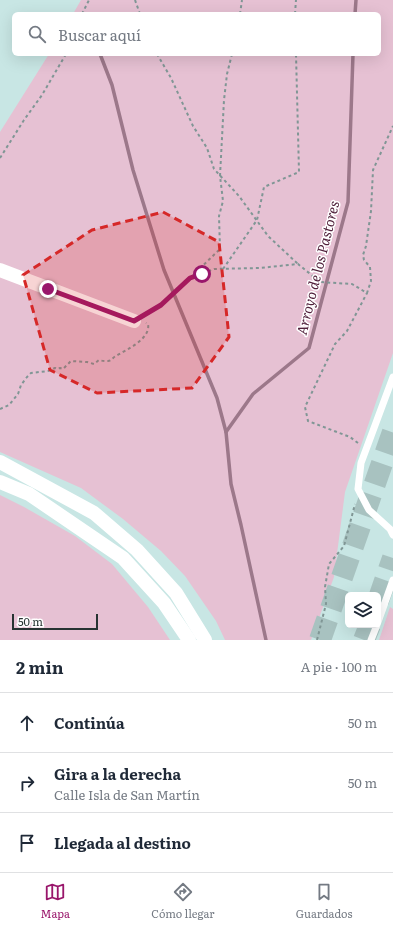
<!DOCTYPE html>
<html lang="es">
<head>
<meta charset="utf-8">
<style>
  body { margin:0; font-family:Literata,serif; background:#f6f6f7; color:#1f2937 }
  .controls { position:absolute; right:12px; bottom:12px; display:grid; overflow:hidden; border-radius:6px; box-shadow:0 4px 16px #0002 }
  .controls button { width:36px; height:36px; display:grid; place-items:center; padding:0; border:0; border-bottom:1px solid #e0e1e3; background:#fff; color:#1f2937; font:20px sans-serif }
  .scale { position:absolute; left:12px; bottom:10px; width:86px; box-sizing:border-box; padding-left:4px; border:2px solid #273332; border-top:0; font-size:11px; line-height:14px; white-space:nowrap; color:#273332; -webkit-text-stroke:3px #fff; paint-order:stroke }
  .stop { position:absolute; width:12px; height:12px; margin:-9px; border:3px solid #99166b; border-radius:50%; background:#fff }
  .stop.end { background:#99166b; border-color:#fff; box-shadow:0 1px 4px #0008 }
  .list { margin:0; padding:0; list-style:none }
  h2 { display:flex; justify-content:space-between; align-items:center; height:52px; margin:0; padding:0 16px; font-size:17px }
  h2 small { font-size:13px; font-weight:400; color:#747a83 }
  .list li { display:grid; grid-template-columns:26px 1fr auto; gap:12px; align-items:center; box-sizing:border-box; height:60px; padding:0 16px; border-top:1px solid #e0e1e3 }
  .list b { display:block; font-size:15px; white-space:nowrap }
  .list p { margin:0; font-size:13px; white-space:nowrap; color:#747a83 }
  .list em { font-size:13px; font-style:normal; color:#747a83 }
  .icon { flex:none; width:22px; height:22px; fill:none; stroke:currentColor; stroke-width:2; stroke-linecap:round; stroke-linejoin:round }
  .map { position:relative; flex:none; width:393px; height:640px; overflow:hidden }
  .search { position:absolute; background:#fff; box-shadow:0 4px 16px #0002; left:12px; right:12px; top:12px; height:44px; display:flex; align-items:center; gap:10px; box-sizing:border-box; padding:0 14px; border-radius:6px; color:#747a83; font-size:15px }
  .sheet { height:232px; background:#fff }
  nav { display:flex; justify-content:space-around; align-items:center; box-sizing:border-box; height:56px; border-top:1px solid #e0e1e3; background:#fff; font-size:11px; color:#747a83 }
  nav a { display:grid; justify-items:center; gap:2px }
  nav .on { color:#99166b }
  .map>svg:first-child { display:block }
  .green { fill:#e6c1d3 }
  .lines { fill:none; stroke-linecap:round; stroke-linejoin:round }
  .stream { stroke:#9c788a; stroke-width:3.5 }
  .motorway-tunnel { stroke:#a8c2c0; stroke-width:22; stroke-dasharray:22 11; stroke-linecap:butt }
  .path { stroke:#809695; stroke-width:2; stroke-dasharray:3 3; stroke-linecap:butt }
  .service { stroke:#fff; stroke-width:7 }
  .minor { stroke:#fff; stroke-width:14 }
  .route { stroke:#99166b; stroke-width:5 }
  .marked { fill:#d62828; fill-opacity:0.2; stroke:#d62828; stroke-width:3; stroke-dasharray:8 5; stroke-linejoin:round }
  .labels { text-anchor:middle; stroke-width:3; stroke-linejoin:round; paint-order:stroke }
  .water-label { font-size:14px; font-style:italic; fill:#51213c; stroke:#fff }
</style>
</head>
<body>
<div class="map">
<svg width="393" height="640" viewBox="0 0 393 640">
  <rect width="100%" height="100%" fill="#c8e6e4"/>
  <!-- green -->
  <g class="green">
    <polygon points="81,0 393,0 393,353 345,492 334,577 311,640 225,640 216,621 185,576 161,551 123,519 81,488 0,452 0,132 49,54 379,54 379,14 73,14"/>
    <polygon points="0,495 24,507 75,536 112,564 148,607 170,640 0,640"/>
    <polygon points="390,607 393,609 393,640 379,640"/>
  </g>
  <g class="lines">
    <!-- stream -->
    <g class="stream">
      <polyline points="355,14 356,0"/>
      <polyline points="100,54 112,85 133,170 164,270 217,398 226,432"/>
      <polyline points="266,640 241,525 231,484 226,432 253,394 309,348 348,202 353,54"/>
    </g>
    <!-- motorway-tunnel -->
    <g class="motorway-tunnel">
      <polyline points="378,601 393,558"/>
      <polyline points="320,640 393,432"/>
      <polyline points="364,640 370,625"/>
    </g>
    <!-- path -->
    <g class="path">
      <polyline points="135,0 140,14"/>
      <polyline points="82,14 89,0"/>
      <polyline points="240,14 242,0"/>
      <polyline points="295,14 296,0"/>
      <polyline points="157,54 171,78 193,126 207,148 214,169 239,196 268,236 298,264"/>
      <polyline points="0,158 24,120 42,95 66,54"/>
      <polyline points="223,269 257,220 264,187 299,172 296,54"/>
      <polyline points="191,277 220,249 219,216 223,201 220,176 224,100 227,74 232,54"/>
      <polyline points="145,315 161,305 190,278 214,269 260,268 298,264 320,282 352,284 367,293 371,281 370,267 364,260 363,255 366,246 371,211 373,170 393,126"/>
      <path d="M0 409 9 405 18 394 21 385 27 377 31 373 48 371 55 368 57 369 60 368 63 369 71 361 87 362 94 364 99 360C102 361 105 361 108 361 112 361 113 357 116 356 126 350 151 339 148 324L146 323"/>
      <polyline points="358,443 350,437 308,421 305,407 335,344 347,331 367,293"/>
      <polyline points="317,640 326,604 325,587 329,564 344,546 355,504"/>
    </g>
    <!-- service -->
    <g class="service">
      <polyline points="393,377 361,463 358,489 369,510 390,529 393,535"/>
      <polyline points="378,622 393,580"/>
      <polyline points="371,640 377,625"/>
    </g>
    <!-- minor -->
    <g class="minor">
      <polyline points="0,270 134,321"/>
      <polyline points="0,462 94,513 137,550 176,593 205,640"/>
      <polyline points="0,482 29,494 123,558 164,603 189,640"/>
    </g>
  </g>
  <g class="lines">
    <!-- route -->
    <polyline class="route" points="48,289 134,321 161,305 190,278 202,274"/>
  </g>
  <!-- marked area -->
  <path class="marked" d="M163 212 219 242 229 337 192 388 97 393 50 370 23 275 92 230Z"/>
  <g class="labels">
    <!-- water labels -->
    <g class="water-label">
      <text transform="translate(318 268) rotate(-76)" y="5">Arroyo de los Pastores</text>
    </g>
  </g>
</svg>
<div class="controls">
<button><svg class="icon" aria-label="layers" viewBox="0 0 24 24"><path d="M12 4l9 5-9 5-9-5zM3 14l9 5 9-5"/></svg></button>
</div>
<div class="scale">50 m</div>
<div class="stop" style="left:202px;top:274px"></div>
<div class="stop end" style="left:48px;top:289px"></div>
<div class="search"><svg class="icon" aria-label="search" viewBox="0 0 24 24"><circle cx="10" cy="10" r="6"/><path d="M15 15l6 6"/></svg>Buscar aquí</div>
</div>
<section class="sheet">
<h2>2 min<small>A pie · 100 m</small></h2>
<ul class="list">
<li><svg class="icon" aria-label="ahead" viewBox="0 0 24 24"><path d="M12 20V5M6 11l6-6 6 6"/></svg><div><b>Continúa</b></div><em>50 m</em></li>
<li><svg class="icon" aria-label="right" viewBox="0 0 24 24"><path d="M7 20v-9h11M14 6l5 5-5 5"/></svg><div><b>Gira a la derecha</b><p>Calle Isla de San Martín</p></div><em>50 m</em></li>
<li><svg class="icon" aria-label="arrive" viewBox="0 0 24 24"><path d="M6 21V4h12l-3 4 3 4H6"/></svg><div><b>Llegada al destino</b></div></li>
</ul>
</section>
<nav>
<a class="on"><svg class="icon" aria-label="map" viewBox="0 0 24 24"><path d="M3 6l6-2 6 2 6-2v14l-6 2-6-2-6 2zM9 4v14M15 6v14"/></svg>Mapa</a>
<a><svg class="icon" aria-label="directions" viewBox="0 0 24 24"><path d="M12 3l9 9-9 9-9-9zM9 14v-3h6M13 9l2 2-2 2"/></svg>Cómo llegar</a>
<a><svg class="icon" aria-label="saved" viewBox="0 0 24 24"><path d="M7 4h10v16l-5-4-5 4z"/></svg>Guardados</a>
</nav>
</body>
</html>
